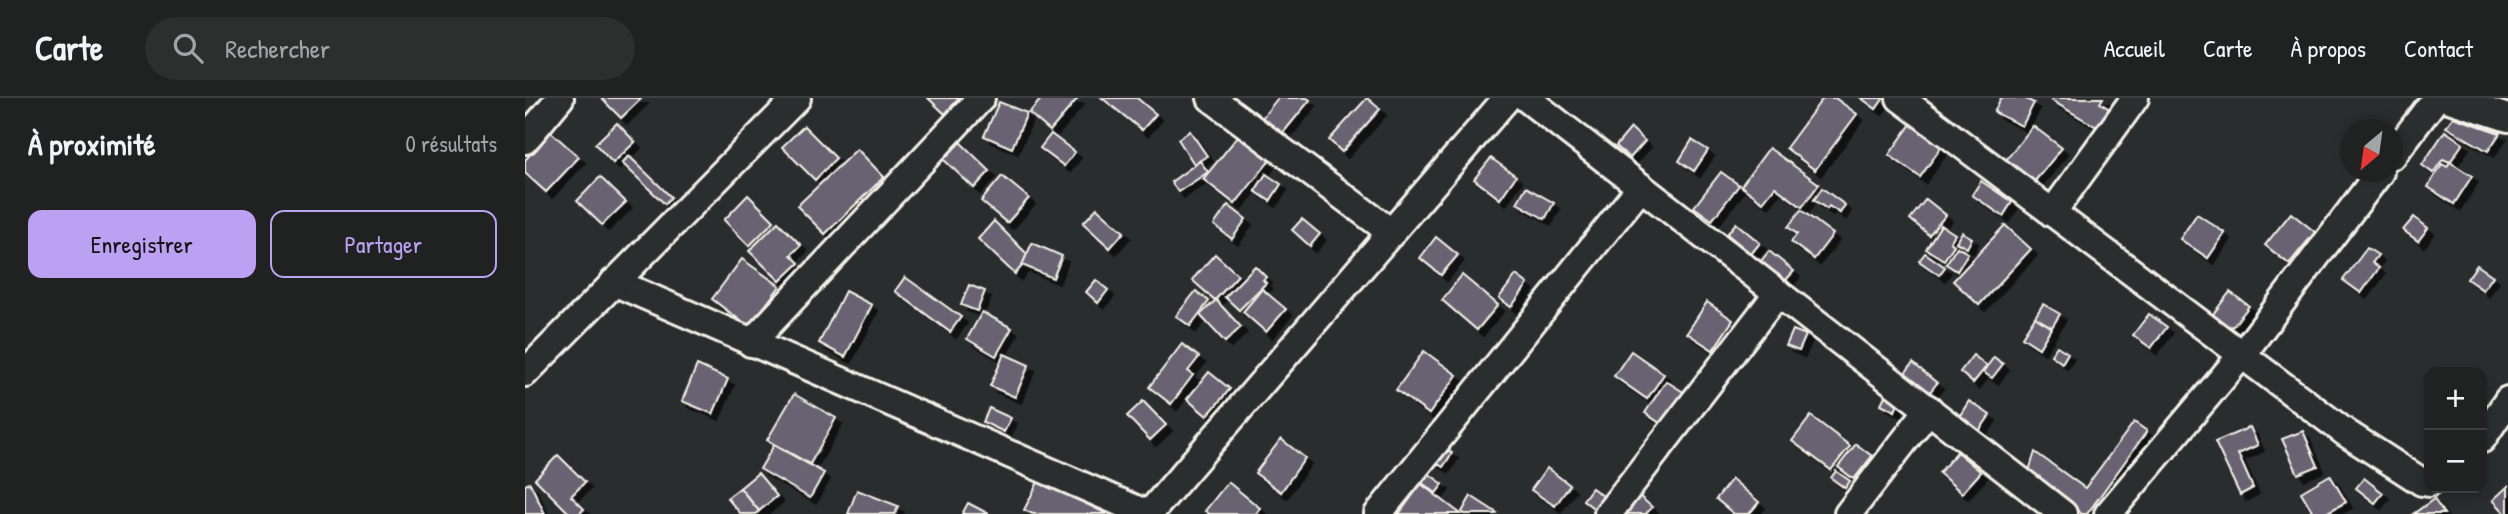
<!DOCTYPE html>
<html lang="fr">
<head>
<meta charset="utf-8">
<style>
  body { margin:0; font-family:"Patrick Hand",sans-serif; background:#2d2f2f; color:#f1f3f6 }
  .controls { position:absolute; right:21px; bottom:21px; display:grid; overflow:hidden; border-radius:14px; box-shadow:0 4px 10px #0003 }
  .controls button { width:63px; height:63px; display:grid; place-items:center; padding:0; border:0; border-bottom:2px solid #3d3f40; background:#202222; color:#f1f3f6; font:35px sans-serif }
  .compass { position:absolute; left:1815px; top:21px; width:63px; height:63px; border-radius:50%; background:#202222; box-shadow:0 4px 10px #0003; rotate:209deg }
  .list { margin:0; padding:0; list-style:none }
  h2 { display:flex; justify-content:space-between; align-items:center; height:91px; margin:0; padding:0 28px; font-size:30px }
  h2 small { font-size:23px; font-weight:400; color:#a2a4a5 }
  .actions { display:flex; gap:14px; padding:21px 28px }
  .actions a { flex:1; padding:16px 0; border:2px solid #bca0f2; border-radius:14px; text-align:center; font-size:24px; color:#bca0f2 }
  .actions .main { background:#bca0f2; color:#111 }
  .icon { flex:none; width:38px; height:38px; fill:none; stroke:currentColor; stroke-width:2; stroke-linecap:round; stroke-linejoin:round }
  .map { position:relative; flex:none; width:1983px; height:416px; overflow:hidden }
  header { display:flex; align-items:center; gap:42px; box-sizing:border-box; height:98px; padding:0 35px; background:#202222; border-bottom:2px solid #3d3f40 }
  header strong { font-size:33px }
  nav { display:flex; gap:38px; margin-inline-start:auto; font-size:24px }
  .search { width:490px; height:63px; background:#2d2f2f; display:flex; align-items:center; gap:18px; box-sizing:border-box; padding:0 24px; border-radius:38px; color:#a2a4a5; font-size:26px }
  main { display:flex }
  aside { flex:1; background:#202222 }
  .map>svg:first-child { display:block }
  .building { fill:#696273; stroke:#f4f1e8; stroke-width:2; filter:url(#shadow) }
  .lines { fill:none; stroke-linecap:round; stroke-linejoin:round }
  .minor-casing { stroke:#f4f1e8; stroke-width:32 }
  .minor { stroke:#2a2d2e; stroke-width:26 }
</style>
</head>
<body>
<header>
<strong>Carte</strong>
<div class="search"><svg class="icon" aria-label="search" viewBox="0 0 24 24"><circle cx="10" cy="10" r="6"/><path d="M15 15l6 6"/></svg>Rechercher</div>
<nav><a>Accueil</a><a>Carte</a><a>À propos</a><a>Contact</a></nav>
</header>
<main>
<aside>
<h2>À proximité<small>0 résultats</small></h2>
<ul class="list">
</ul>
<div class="actions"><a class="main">Enregistrer</a><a>Partager</a></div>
</aside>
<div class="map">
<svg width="1983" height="416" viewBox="0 0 1983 416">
  <defs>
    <filter id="shadow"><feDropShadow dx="6" dy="6" stdDeviation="0" flood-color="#0009"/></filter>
  </defs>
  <rect width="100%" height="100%" fill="#2a2d2e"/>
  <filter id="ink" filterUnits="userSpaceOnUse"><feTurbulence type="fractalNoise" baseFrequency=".0143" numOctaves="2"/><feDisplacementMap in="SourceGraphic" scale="14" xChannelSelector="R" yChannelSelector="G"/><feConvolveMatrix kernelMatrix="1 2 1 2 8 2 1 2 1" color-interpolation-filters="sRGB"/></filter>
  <g filter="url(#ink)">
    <!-- building -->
    <g class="building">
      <polygon points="76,0 117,0 96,20"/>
      <polygon points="403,0 434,0 420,16"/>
      <polygon points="517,0 553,0 525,33 504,15"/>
      <polygon points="577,0 612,0 631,16 617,32"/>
      <polygon points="753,0 782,0 785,2 757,36 737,20"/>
      <polygon points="842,0 855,11 817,54 804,42"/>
      <polygon points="1298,0 1310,0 1332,16 1290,72 1261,50"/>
      <polygon points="1336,0 1357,0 1358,1 1351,11"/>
      <polygon points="1476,0 1499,0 1509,5 1497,28 1469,14"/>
      <polygon points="1527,0 1578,0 1575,5 1586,12 1575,31 1526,2"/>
      <polygon points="474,4 502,15 487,50 459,38"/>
      <polygon points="1928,19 1975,35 1963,53 1921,29"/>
      <polygon points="92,25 110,44 88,65 70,46"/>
      <polygon points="1386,26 1417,48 1395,79 1364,57"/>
      <polygon points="279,28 311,60 290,82 257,49"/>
      <polygon points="1508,28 1537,50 1509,84 1481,62"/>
      <polygon points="1106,30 1120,43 1105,60 1091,48"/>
      <polygon points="665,33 682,58 669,66 653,41"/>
      <polygon points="1920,33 1938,45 1925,64 1918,61 1908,75 1897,67"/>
      <polygon points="26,34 54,59 21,94 0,75 0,62"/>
      <polygon points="526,36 550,54 539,68 515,50"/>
      <polygon points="714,37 745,62 710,106 678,81"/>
      <polygon points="1167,42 1183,52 1169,73 1154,63"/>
      <polygon points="435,44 465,73 449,90 418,61"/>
      <polygon points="1244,50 1294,86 1277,109 1250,89 1238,104 1216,88"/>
      <polygon points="332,51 359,79 300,136 272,108"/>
      <polygon points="104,58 146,99 140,106 97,65"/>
      <polygon points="966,60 991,78 975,101 949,81"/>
      <polygon points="675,63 683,74 653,94 646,84"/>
      <polygon points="1925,64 1947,78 1929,106 1903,89 1917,66 1922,69"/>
      <polygon points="1196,74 1214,87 1187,122 1169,109"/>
      <polygon points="741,76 756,86 745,103 730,93"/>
      <polygon points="477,78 504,100 482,125 456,103"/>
      <polygon points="75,79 101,104 77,127 52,103"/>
      <polygon points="1456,83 1487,104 1478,118 1447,97"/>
      <polygon points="1001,89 1029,105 1020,121 992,105"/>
      <polygon points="1297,90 1320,107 1315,115 1304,108 1302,111 1289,102"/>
      <polygon points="223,97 249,123 224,148 199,122"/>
      <polygon points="1401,101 1421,117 1404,137 1385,121"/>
      <polygon points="703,107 721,121 707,141 689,127"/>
      <polygon points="572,110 599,134 585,150 558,125"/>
      <polygon points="1276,112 1308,136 1289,161 1266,144 1272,136 1263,129"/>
      <polygon points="1766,115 1790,134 1764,166 1740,147"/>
      <polygon points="1672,116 1700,135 1683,160 1655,141"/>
      <polygon points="1889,119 1903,130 1893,143 1878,132"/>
      <polygon points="777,121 795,136 785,148 767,132"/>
      <polygon points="469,123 502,156 497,168 490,176 453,141"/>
      <polygon points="253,124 276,147 266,157 274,165 255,183 224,153"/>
      <polygon points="1211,125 1235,145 1226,156 1202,136"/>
      <polygon points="1416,127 1430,136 1425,144 1429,147 1419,162 1401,151"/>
      <polygon points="1480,127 1506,151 1454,207 1428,183"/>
      <polygon points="1437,134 1447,140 1442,150 1431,144"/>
      <polygon points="911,139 933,157 916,177 895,160"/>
      <polygon points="507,145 537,158 528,180 497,167"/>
      <polygon points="1432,149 1443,155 1432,173 1421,166"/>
      <polygon points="1842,150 1853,157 1847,165 1854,170 1836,195 1818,182"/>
      <polygon points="1244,153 1269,173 1260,183 1236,163"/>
      <polygon points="1400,155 1420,169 1414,177 1394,163"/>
      <polygon points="690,156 713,177 690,202 667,182"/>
      <polygon points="217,161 255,188 224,229 187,201"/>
      <polygon points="1952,167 1968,178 1958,192 1942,181"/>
      <polygon points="730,168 741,179 738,182 741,185 714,212 700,199"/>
      <polygon points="937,177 973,207 952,232 917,202"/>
      <polygon points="991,177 1003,186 986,209 974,200"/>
      <polygon points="380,179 436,219 425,234 370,193"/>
      <polygon points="571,182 583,192 573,205 561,194"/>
      <polygon points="444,187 460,193 452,213 436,207"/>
      <polygon points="737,191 761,211 741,234 718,214"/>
      <polygon points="320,193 347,207 320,259 294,245"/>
      <polygon points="671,193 684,203 665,228 651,218"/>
      <polygon points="1705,194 1724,208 1708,228 1697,230 1685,220"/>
      <polygon points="691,202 716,229 700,244 675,217"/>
      <polygon points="1182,204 1208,222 1188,252 1162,235"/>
      <polygon points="1518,206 1535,216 1527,229 1510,219"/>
      <polygon points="457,214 487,230 471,258 442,241"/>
      <polygon points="1624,216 1642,229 1626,250 1608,237"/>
      <polygon points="1510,219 1526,230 1514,250 1497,239"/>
      <polygon points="1268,232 1281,237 1274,253 1261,248"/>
      <polygon points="657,246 674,259 663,273 668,277 646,306 624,289"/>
      <polygon points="1532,248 1543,255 1537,265 1526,257"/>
      <polygon points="899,253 932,277 904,316 871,292"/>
      <polygon points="1106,253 1139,276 1122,301 1089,278"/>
      <polygon points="479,256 504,267 490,299 465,288"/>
      <polygon points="1448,257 1462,268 1448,285 1435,274"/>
      <polygon points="1469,259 1478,266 1467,280 1458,274"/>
      <polygon points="1388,265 1412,285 1404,295 1380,275"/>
      <polygon points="172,267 203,281 188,316 157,303"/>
      <polygon points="684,274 705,291 682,318 662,301"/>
      <polygon points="1141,283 1160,295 1138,327 1120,315"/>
      <polygon points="1364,289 1377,296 1370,313 1356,306"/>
      <polygon points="269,296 311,320 285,366 242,342"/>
      <polygon points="618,303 641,327 625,342 602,318"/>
      <polygon points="1444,303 1465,317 1454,333 1434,319"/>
      <polygon points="464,310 486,320 479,334 458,324"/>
      <polygon points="1286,318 1325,348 1306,372 1267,343"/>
      <polygon points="1609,324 1622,333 1562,416 1557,416 1503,376 1510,354 1560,390"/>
      <polygon points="1725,329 1733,347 1713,356 1728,390 1715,397 1690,344"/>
      <polygon points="1778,333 1793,368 1773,376 1757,341"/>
      <polygon points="756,341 780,360 756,394 730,375"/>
      <polygon points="1331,346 1347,358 1329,381 1313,369"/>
      <polygon points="249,347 299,375 285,400 235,371"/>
      <polygon points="914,347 927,355 918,369 905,361"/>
      <polygon points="1432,354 1456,374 1437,395 1414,375"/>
      <polygon points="33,357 60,384 46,398 59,411 54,416 45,416 10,381"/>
      <polygon points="1022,370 1045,387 1030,408 1006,392"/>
      <polygon points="900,373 918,386 911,395 893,382"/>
      <polygon points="1311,373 1325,383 1320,390 1306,380"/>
      <polygon points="233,375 252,398 234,413 215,390"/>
      <polygon points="1805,377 1821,404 1799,416 1789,416 1776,394"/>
      <polygon points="1839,380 1858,395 1850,405 1831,390"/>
      <polygon points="1207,381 1234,404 1224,416 1209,416 1191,401"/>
      <polygon points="514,382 582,416 508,416 499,412"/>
      <polygon points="703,384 735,410 731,416 685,416 680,413"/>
      <polygon points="5,385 20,416 0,416 0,387"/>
      <polygon points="896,386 936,416 874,416"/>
      <polygon points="1983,388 1983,416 1981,416 1968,402"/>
      <polygon points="215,390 234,413 231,416 216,416 202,400"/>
      <polygon points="1067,390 1085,403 1076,416 1058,402"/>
      <polygon points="332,392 373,408 370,416 323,416"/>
      <polygon points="1112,396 1127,409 1121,416 1100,416 1098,414"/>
      <polygon points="946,398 972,415 971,416 940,416 937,414"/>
      <polygon points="1909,401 1919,416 1888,416"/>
      <polygon points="443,405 464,416 437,416"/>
    </g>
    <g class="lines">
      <!-- minor casing -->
      <g class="minor-casing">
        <g id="minor">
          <polyline points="686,0 867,135"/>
          <polyline points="1001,0 1538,416"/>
          <polyline points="1375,0 1821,335 1897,384 1904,385"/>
          <polyline points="1921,0 1983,20"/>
          <polyline points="0,42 35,0"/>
          <polyline points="1868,57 1911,0"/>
          <polyline points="1527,115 1610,0"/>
          <polyline points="89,184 622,416"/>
          <polyline points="226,245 456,0"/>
          <polyline points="0,275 272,0"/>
          <polyline points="1957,341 1983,302"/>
          <polyline points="624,416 982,0"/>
          <polyline points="853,416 1116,89"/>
          <polyline points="1083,416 1253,195"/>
          <polyline points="1323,416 1404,311"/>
          <polyline points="1583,416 1716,258 1855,74"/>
        </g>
      </g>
      <!-- minor -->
      <use href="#minor" class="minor"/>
    </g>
  </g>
</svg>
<div class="controls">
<button>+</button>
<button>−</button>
</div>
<svg class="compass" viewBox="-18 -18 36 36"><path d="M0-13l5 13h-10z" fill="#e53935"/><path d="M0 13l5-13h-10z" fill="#a2a4a5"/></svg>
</div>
</main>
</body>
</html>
